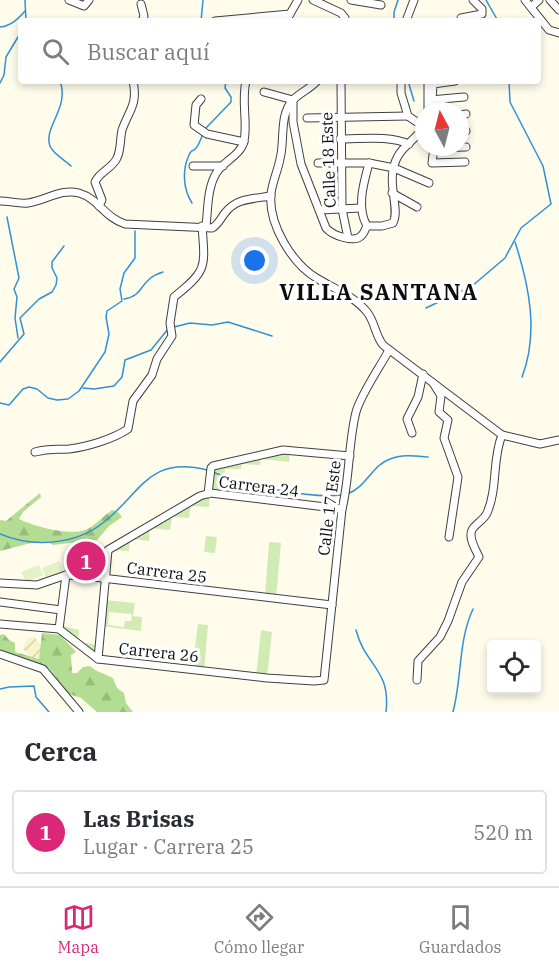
<!DOCTYPE html>
<html lang="es">
<head>
<meta charset="utf-8">
<style>
  body { margin:0; font-family:"IBM Plex Serif",serif; background:#f7f7f7; color:#2b2b33 }
  .controls { position:absolute; right:18px; bottom:18px; display:grid; overflow:hidden; border-radius:6px; box-shadow:0 3px 9px #0003 }
  .controls button { width:54px; height:54px; display:grid; place-items:center; padding:0; border:0; border-bottom:2px solid #e1e1e2; background:#fff; color:#2b2b33; font:30px sans-serif }
  .compass { position:absolute; left:415px; top:102px; width:54px; height:54px; border-radius:50%; background:#fff; box-shadow:0 3px 9px #0003; rotate:353deg }
  .you { position:absolute; left:255px; top:261px; width:21px; height:21px; margin:-15px; border:4px solid #fff; border-radius:50%; background:#1a73e8; box-shadow:0 0 0 9px #1a73e833 }
  .badge { display:grid; place-items:center; width:39px; height:39px; border-radius:50%; background:#db2777; color:#fff; font-size:20px; font-weight:700 }
  .pin { position:absolute; translate:-50% -50%; border:3px solid #fff; box-shadow:0 2px 6px #0006 }
  .list { margin:0; padding:0; list-style:none }
  h2 { display:flex; justify-content:space-between; align-items:center; height:78px; margin:0; padding:0 24px; font-size:26px }
  h2 small { font-size:20px; font-weight:400; color:#7c7c81 }
  .list li { display:grid; grid-template-columns:39px 1fr auto; gap:18px; align-items:center; box-sizing:border-box; height:84px; margin:0 12px 12px; padding:0 12px; border:2px solid #e1e1e2; border-radius:6px }
  .list b { display:block; font-size:22px; white-space:nowrap }
  .list p { margin:0; font-size:20px; white-space:nowrap; color:#7c7c81 }
  .list em { font-size:20px; font-style:normal; color:#7c7c81 }
  .icon { flex:none; width:33px; height:33px; fill:none; stroke:currentColor; stroke-width:2; stroke-linecap:round; stroke-linejoin:round }
  .map { position:relative; flex:none; width:559px; height:712px; overflow:hidden }
  .search { position:absolute; background:#fff; box-shadow:0 3px 9px #0003; left:18px; right:18px; top:18px; height:66px; display:flex; align-items:center; gap:15px; box-sizing:border-box; padding:0 21px; border-radius:6px; color:#7c7c81; font-size:22px }
  .sheet { height:174px; background:#fff }
  nav { display:flex; justify-content:space-around; align-items:center; box-sizing:border-box; height:84px; border-top:2px solid #e1e1e2; background:#fff; font-size:16px; color:#7c7c81 }
  nav a { display:grid; justify-items:center; gap:3px }
  nav .on { color:#db2777 }
  .map>svg:first-child { display:block }
  .farmland { fill:url(#farmland-furrows) }
  .green { fill:#d0ecb4; fill-rule:evenodd }
  .forest { fill:url(#forest-firs) }
  .pitch { fill:#e2f2c6 }
  .lines { fill:none; stroke-linecap:round; stroke-linejoin:round }
  .stream { stroke:#3091d5; stroke-width:1.5 }
  .minor-casing { stroke:#404040; stroke-width:9 }
  .minor { stroke:#fff; stroke-width:7 }
  .labels { text-anchor:middle; stroke-width:6; stroke-linejoin:round; paint-order:stroke }
  .street-label { font-size:16px; fill:#0d0d0d; stroke:#fff }
  .district-label { font-size:22px; font-weight:bold; letter-spacing:1.5px; fill:#0d0d0d; stroke:#fff }
</style>
</head>
<body>
<div class="map">
<svg width="559" height="712" viewBox="0 0 559 712">
  <defs>
    <pattern id="farmland-furrows" width="10" height="10" patternUnits="userSpaceOnUse" patternTransform="scale(1.5)"><rect width="10" height="10" fill="#f7f4cb"/><path d="M-1 1l2-2M0 10L10 0M9 11l2-2" fill="none" stroke="#d3d0ad"/></pattern>
    <pattern id="forest-firs" width="22" height="20" patternUnits="userSpaceOnUse" patternTransform="scale(1.5)"><rect width="22" height="20" fill="#b3dd92"/><path d="M5 1l3.5 6h-7zM16 11l3.5 6h-7z" fill="#99bc7d"/></pattern>
  </defs>
  <rect width="100%" height="100%" fill="#fffcec"/>
  <!-- farmland -->
  <polygon class="farmland" points="34,637 41,645 39,659 31,657 23,649 27,638"/>
  <!-- green -->
  <g class="green">
    <polygon points="290,450 289,462 261,459 260,465 242,464 241,469 225,469 222,495 210,493 209,507 191,506 189,518 172,517 170,530 150,528 149,541 130,539 129,551 108,550 208,494 211,468"/>
    <polygon points="206,536 217,537 215,553 204,552"/>
    <polygon points="269,542 281,543 276,598 265,596"/>
    <path d="M104 600 135 603 133 616 142 617 141 631 102 626ZM109 612 132 614 131 621H125L124 627 108 625Z"/>
    <polygon points="198,624 208,625 204,671 192,670"/>
    <polygon points="60,625 79,630 78,642 100,645 98,659 59,629"/>
    <polygon points="261,630 272,632 267,678 256,677"/>
  </g>
  <!-- forest -->
  <g class="forest">
    <path d="M40 493 41 497 23 512 19 519C33 526 69 536 85 530 95 526 103 516 112 510L118 512 122 517 109 526 97 540 83 544 70 543 53 545C43 536 14 549 0 551V520L6 521Z"/>
    <polygon points="42,633 60,635 76,652 71,655 72,673 77,673 83,667 90,666 95,670 113,678 117,688 124,693 126,703 133,712 97,712 81,698 69,694 49,668 0,650 0,635 4,634 9,640 15,643 15,652 39,659"/>
  </g>
  <!-- pitch -->
  <g class="pitch">
    <polygon points="59,561 63,571 46,578 42,568"/>
    <polygon points="39,565 43,575 26,582 21,572"/>
  </g>
  <g class="lines">
    <!-- stream -->
    <g class="stream">
      <polyline points="25,0 26,21"/>
      <polyline points="486,0 498,21"/>
      <polyline points="201,21 203,0"/>
      <polyline points="394,21 394,12 398,0"/>
      <path d="M0 27C11 26 18 19 25 11"/>
      <path d="M60 81C70 108 43 127 50 146 53 154 65 160 71 166"/>
      <polyline points="408,81 414,101"/>
      <polyline points="0,83 4,75 6,57 21,32"/>
      <polyline points="206,128 231,102 231,97 225,88 226,81"/>
      <path d="M192 203C183 189 182 170 189 155 193 147 191 154 196 148 199 145 201 138 203 134"/>
      <polyline points="7,217 19,278 14,289 17,297 15,318 18,338"/>
      <path d="M515 242C529 285 539 333 522 377"/>
      <path d="M124 299C145 296 139 279 163 272"/>
      <polyline points="426,308 472,286 485,275 505,258 521,228 551,204 543,166 510,102 509,81"/>
      <polyline points="174,327 190,323 212,325 228,322 272,336"/>
      <polyline points="0,362 24,334 20,318 39,299 52,292 56,285 57,278 52,268 52,262 64,246"/>
      <polyline points="83,388 94,389 114,386 122,377 125,360 151,350 168,329"/>
      <polyline points="0,403 9,405 23,389 29,387 37,389 48,398 57,400 68,399 79,391 105,352 109,334 106,317 107,311 122,301 120,289 124,273 135,258 135,231"/>
      <path d="M215 473C246 485 309 499 342 495"/>
      <path d="M347 494C366 488 372 465 390 459 402 454 416 456 428 457"/>
      <path d="M0 534C33 548 76 545 104 522 141 493 149 455 207 470"/>
      <path d="M356 630C365 666 391 669 386 712"/>
      <polyline points="0,689 9,687 34,686 36,697 49,712"/>
      <path d="M453 712C462 679 458 641 473 609"/>
    </g>
    <!-- minor casing -->
    <g class="minor-casing">
      <g id="minor">
        <polyline points="69,0 84,6 89,0"/>
        <polyline points="313,0 341,13 345,18"/>
        <polyline points="351,0 381,5"/>
        <polyline points="525,0 549,30 559,33"/>
        <polyline points="550,0 559,10"/>
        <polyline points="141,4 144,16 142,21"/>
        <polyline points="531,7 539,0"/>
        <polyline points="461,18 482,14 482,9 473,0"/>
        <polyline points="215,21 290,14"/>
        <polyline points="286,21 298,0"/>
        <polyline points="406,21 414,0"/>
        <path d="M317 81C310 89 299 93 292 101 279 116 285 141 280 159 278 170 272 183 271 194 268 224 292 264 318 279 335 289 354 296 367 312 375 322 375 335 383 345L502 435 540 444 559 440"/>
        <polyline points="341,81 342,209 348,238"/>
        <polyline points="401,81 401,93 408,116 424,127"/>
        <polyline points="428,81 428,111"/>
        <polyline points="264,92 293,100"/>
        <polyline points="201,99 196,105 194,125 207,134 244,142"/>
        <path d="M293 100V122L301 164 326 228C332 235 355 244 362 235 365 232 365 229 367 226 356 207 364 182 369 163"/>
        <polyline points="430,100 464,97"/>
        <polyline points="434,111 432,100 433,84 455,81"/>
        <polyline points="460,115 466,114"/>
        <polyline points="307,118 408,116"/>
        <polyline points="460,131 466,131"/>
        <path d="M340 139C363 139 388 135 409 144"/>
        <polyline points="434,147 432,163 465,162"/>
        <polyline points="434,148 466,147"/>
        <polyline points="318,163 369,163 394,168 429,183"/>
        <polyline points="193,166 223,166"/>
        <polyline points="392,193 417,207"/>
        <path d="M0 201C10 201 19 204 28 203 45 201 61 188 79 193 99 199 104 217 125 224L212 228C218 225 220 219 225 213 236 198 253 199 271 196"/>
        <path d="M99 206 102 200 95 182C100 171 112 169 117 158 121 150 120 139 122 130 129 110 138 105 133 81"/>
        <polyline points="320,210 361,208"/>
        <path d="M206 226C208 210 207 187 217 172 224 161 241 155 244 141 248 122 241 101 246 81"/>
        <path d="M367 226H382L393 223C401 208 384 180 398 156 404 145 417 138 424 127"/>
        <polyline points="433,383 441,396 439,412 448,420 444,438 458,477 449,537"/>
        <polyline points="412,433 407,419 418,397 423,374"/>
        <path d="M35 452C50 448 55 450 69 449 87 447 113 439 128 429L133 401 152 375 157 359 172 336 170 323 174 297C208 270 205 267 202 226"/>
        <polyline points="208,494 211,468 213,466 283,450 350,456"/>
        <polyline points="0,583 37,585 66,575 85,576 332,605"/>
        <polyline points="0,602 61,610"/>
        <path d="M0 624 59 629 98 659 267 678 314 681 324 680 342 509C350 477 348 444 356 412 361 394 380 367 389 350"/>
        <polyline points="59,629 66,575"/>
        <polyline points="0,654 43,669 79,712"/>
        <polyline points="98,659 108,550 200,496 210,493 342,509"/>
        <path d="M417 680 418 661 440 637 448 621 462 582 479 557C476 550 468 538 472 530 475 524 484 520 487 513 498 488 492 459 502 435"/>
      </g>
    </g>
    <!-- minor -->
    <use href="#minor" class="minor"/>
  </g>
  <g class="labels">
    <!-- street labels -->
    <g class="street-label">
      <text transform="translate(328 160) rotate(-92)" y="6">Calle 18 Este</text>
      <text transform="translate(259 486) rotate(7)" y="6">Carrera 24</text>
      <text transform="translate(329 508) rotate(-83)" y="6">Calle 17 Este</text>
      <text transform="translate(167 572) rotate(7)" y="6">Carrera 25</text>
      <text transform="translate(159 652) rotate(6)" y="6">Carrera 26</text>
    </g>
    <!-- district labels -->
    <g class="district-label">
      <text x="379" y="300">VILLA SANTANA</text>
    </g>
  </g>
</svg>
<div class="controls">
<button><svg class="icon" aria-label="locate" viewBox="0 0 24 24"><circle cx="12" cy="12" r="6"/><path d="M12 2v4M12 18v4M2 12h4M18 12h4"/></svg></button>
</div>
<svg class="compass" viewBox="-18 -18 36 36"><path d="M0-13l5 13h-10z" fill="#e53935"/><path d="M0 13l5-13h-10z" fill="#7c7c81"/></svg>
<div class="you"></div>
<div class="pin badge" style="left:86px;top:561px">1</div>
<div class="search"><svg class="icon" aria-label="search" viewBox="0 0 24 24"><circle cx="10" cy="10" r="6"/><path d="M15 15l6 6"/></svg>Buscar aquí</div>
</div>
<section class="sheet">
<h2>Cerca<small></small></h2>
<ul class="list">
<li><span class="badge">1</span><div><b>Las Brisas</b><p>Lugar · Carrera 25</p></div><em>520 m</em></li>
</ul>
</section>
<nav>
<a class="on"><svg class="icon" aria-label="map" viewBox="0 0 24 24"><path d="M3 6l6-2 6 2 6-2v14l-6 2-6-2-6 2zM9 4v14M15 6v14"/></svg>Mapa</a>
<a><svg class="icon" aria-label="directions" viewBox="0 0 24 24"><path d="M12 3l9 9-9 9-9-9zM9 14v-3h6M13 9l2 2-2 2"/></svg>Cómo llegar</a>
<a><svg class="icon" aria-label="saved" viewBox="0 0 24 24"><path d="M7 4h10v16l-5-4-5 4z"/></svg>Guardados</a>
</nav>
</body>
</html>
